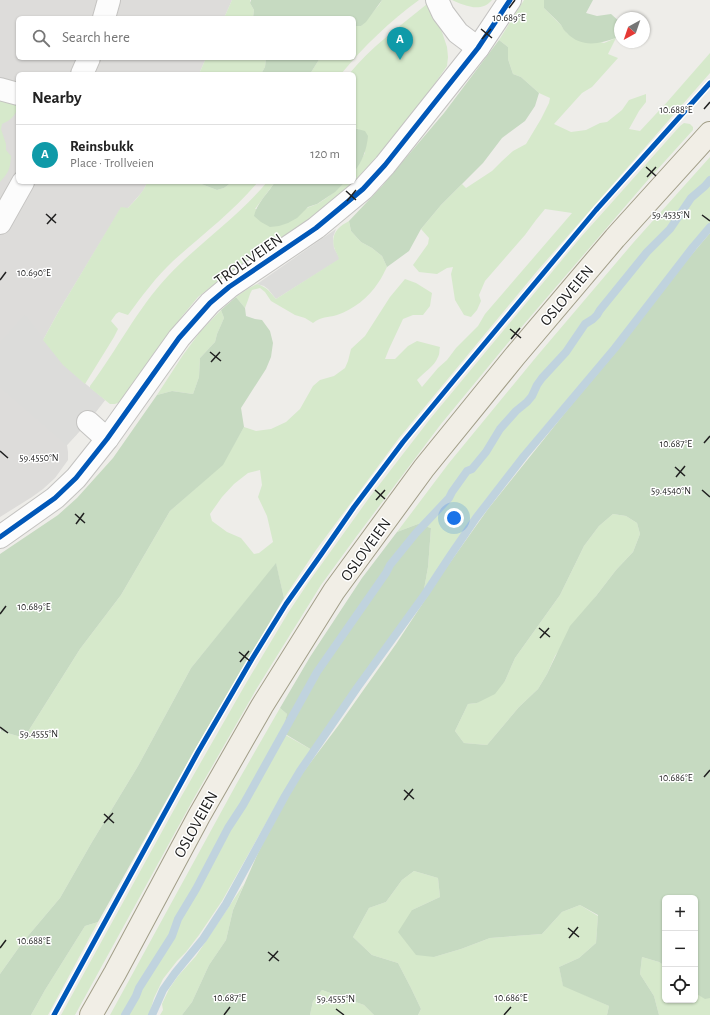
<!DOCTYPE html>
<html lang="en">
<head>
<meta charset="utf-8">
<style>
  body { margin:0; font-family:"Alegreya Sans",sans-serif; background:#f6f6f6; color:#222 }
  .controls { position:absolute; right:12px; bottom:12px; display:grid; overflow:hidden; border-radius:6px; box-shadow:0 1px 3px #0004 }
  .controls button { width:36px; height:36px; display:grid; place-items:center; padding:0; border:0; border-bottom:1px solid #e0e0e0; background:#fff; color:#222; font:20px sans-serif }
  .compass { position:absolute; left:614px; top:12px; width:36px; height:36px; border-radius:50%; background:#fff; box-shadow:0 1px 3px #0004; rotate:220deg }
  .you { position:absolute; left:454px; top:518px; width:14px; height:14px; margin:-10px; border:3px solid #fff; border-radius:50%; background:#1a73e8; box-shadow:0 0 0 6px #1a73e833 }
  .badge { display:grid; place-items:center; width:26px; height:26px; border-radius:50%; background:#1a73e8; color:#fff; font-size:13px; font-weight:700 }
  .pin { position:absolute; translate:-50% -33px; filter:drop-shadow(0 1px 2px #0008) }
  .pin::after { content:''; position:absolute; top:21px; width:14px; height:12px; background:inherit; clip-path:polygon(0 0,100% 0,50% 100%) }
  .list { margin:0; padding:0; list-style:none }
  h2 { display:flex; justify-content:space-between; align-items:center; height:52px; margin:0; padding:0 16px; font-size:17px }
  h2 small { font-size:13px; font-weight:400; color:#767676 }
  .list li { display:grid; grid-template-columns:26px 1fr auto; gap:12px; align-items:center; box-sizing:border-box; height:60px; padding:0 16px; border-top:1px solid #e0e0e0 }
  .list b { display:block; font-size:15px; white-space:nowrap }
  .list p { margin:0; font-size:13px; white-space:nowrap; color:#767676 }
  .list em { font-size:13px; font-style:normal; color:#767676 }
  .icon { flex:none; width:22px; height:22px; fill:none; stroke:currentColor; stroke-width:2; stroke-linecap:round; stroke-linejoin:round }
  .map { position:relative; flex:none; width:710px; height:1015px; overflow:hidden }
  .search { position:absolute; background:#fff; box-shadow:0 1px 3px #0004; left:16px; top:16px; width:340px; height:44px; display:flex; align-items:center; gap:10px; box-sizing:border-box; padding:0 14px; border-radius:6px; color:#767676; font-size:15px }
  .panel { position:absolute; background:#fff; box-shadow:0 1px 3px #0004; left:16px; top:72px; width:340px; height:112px; border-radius:6px }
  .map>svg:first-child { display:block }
  .residential { fill:#dddcda }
  .religious { fill:#dcdcda }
  .grass { fill:#d6e9cb; fill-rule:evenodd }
  .forest { fill:#c6dac1; fill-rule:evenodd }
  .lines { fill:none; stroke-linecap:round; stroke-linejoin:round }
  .stream { stroke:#c0d3de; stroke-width:8 }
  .minor-casing { stroke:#c4c3c1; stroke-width:24 }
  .major-casing { stroke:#a29e88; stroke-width:24 }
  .minor { stroke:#fcfcfc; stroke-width:22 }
  .major { stroke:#f1eee6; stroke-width:22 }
  .cycleway-casing { stroke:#fff; stroke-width:8 }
  .cycleway { stroke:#0057b8; stroke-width:5 }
  .ticks { fill:none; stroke:#202020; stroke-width:1.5 }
  .labels { text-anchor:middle; stroke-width:3; stroke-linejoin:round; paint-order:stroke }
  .street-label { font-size:16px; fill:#202020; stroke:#fff }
  .ticks-label { font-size:10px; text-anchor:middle; fill:#202020; stroke:#fff; stroke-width:3; stroke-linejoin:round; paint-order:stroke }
</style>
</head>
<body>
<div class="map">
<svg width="710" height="1015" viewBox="0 0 710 1015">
  <rect width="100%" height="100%" fill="#eeede9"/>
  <!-- residential -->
  <polygon class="residential" points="0,0 232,0 224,18 18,18 18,58 206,58 199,74 18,74 18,182 147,182 146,185 143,191 128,208 121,208 60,309 43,340 83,383 105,400 88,422 67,445 68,452 68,460 55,478 43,489 32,497 0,517"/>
  <!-- religious -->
  <g class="religious">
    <polygon points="336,229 333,237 334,248 340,259 276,299 268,289 264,286 257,284"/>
    <polygon points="25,315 63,365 105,400 88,422 67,445 0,387 0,343"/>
  </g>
  <!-- grass -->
  <g class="grass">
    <polygon points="232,0 250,0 250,3 254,10 253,18 224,18"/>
    <path d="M382 0H419C390 21 364 46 341 74H310L320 58H354V26H361L379 5Z"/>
    <path d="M452 0H492C490 2 487 5 484 6 474 10 461 4 452 0Z"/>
    <path d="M524 0H544V8L561 25 567 33 604 43 616 38 608 54 618 58 592 87 582 93 554 124 571 132 586 130 600 123 607 122 622 110 629 100 646 94V102L639 111 629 129 640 131 668 101 710 53V73L538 270 399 438 316 550 284 598 276 564 191 668 138 766 92 842 60 898 22 943 0 974V732L1 731 24 738 80 649 121 595 170 511 222 465 244 427 256 431 271 429 286 422 300 409 313 386 320 380 334 376 345 368 348 361 351 349 365 336 390 297 405 279 416 283 432 293 430 306 423 315H413L403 319 389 349 385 359H395L408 346 417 341 440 347C439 350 440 354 438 357 434 367 424 372 417 380L422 387 438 368 447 360 456 348 478 326 485 314 572 213 545 209 536 220 525 235 485 281 479 295 481 301 477 310 471 317 464 315 455 300 451 274 453 267 447 268 437 274 419 272 413 265 428 244 429 238 421 229 441 205 462 184 466 188 492 171 502 161 513 151 526 144 541 119 549 103 550 98 539 93 521 77 513 74 508 59V47L499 40ZM260 470 262 485 258 497 267 516 273 542 259 553 254 554 241 538 227 532 212 521 210 514 222 497 234 484 248 473Z"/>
    <path d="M427 4 442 32 447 47 448 57 447 66 431 89 401 128 368 167 354 181V172L365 153 359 129 354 128V74H349C371 47 400 26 427 4Z"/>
    <polygon points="206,58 266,58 265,67 261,74 199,74"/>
    <path d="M0 97 18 103C18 113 12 120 2 124L1 129 6 144V150L11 156C10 169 9 172 0 182Z"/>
    <polygon points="684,123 690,124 693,127 693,130 647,181 507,344 441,424 356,537 321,585 257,688 194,798 75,1015 61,1015 181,797 245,685 288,613 308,583 369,498 430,419 581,237 680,126"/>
    <polygon points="710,157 710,229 689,249 624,334 542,429 483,503 423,595 428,567 431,528 418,524 397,532 449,463 537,356 633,243"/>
    <path d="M147 182H196L217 190 224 188 232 182H258C233 212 202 235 173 261 156 277 142 296 128 315L119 312 116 314 111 321 118 329 114 337 85 384 63 365 43 340 60 309 121 207 128 208C135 200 144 192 147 182Z"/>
    <path d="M267 182H275L255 209 304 210C309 206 314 206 319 203 329 197 337 190 345 182H353L322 212 231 271 198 297 183 315 154 353 120 402 115 404H110L90 388V386C117 350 137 309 168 276 199 243 237 218 267 182Z"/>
    <path d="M349 221 351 231 361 242 372 248 382 256 387 267C384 272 382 278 378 283 369 297 353 310 337 315 327 318 322 316 313 323L305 318 295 315 271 301 265 292 260 288 252 290 250 294 248 300 245 308 236 297 249 288 257 284C267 287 270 292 276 299L339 259C338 255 335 251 334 247 331 233 338 227 349 221Z"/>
    <polygon points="221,310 224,318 217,334 215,342 200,358 199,377 193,394 172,391 157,395 183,355 200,332"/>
    <polygon points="613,514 626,516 637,523 640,534 633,552 616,570 596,596 555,656 547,674 538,689 519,707 487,745 464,743 455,731 468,704 477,703 505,681 515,658 560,595 584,546 599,526"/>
    <polygon points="280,708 287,714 282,733 312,750 275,807 222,901 199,935 186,952 177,961 163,979 154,998 149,1015 110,1015 237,783"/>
    <polygon points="414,871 438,878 440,897 412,910 434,957 461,949 490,938 542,934 562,912 580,905 598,916 596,943 579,958 559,967 563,985 609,1006 607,1015 418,1015 421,1009 411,988 398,963 372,955 353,937 369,908 386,902 402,880"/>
    <polygon points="244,884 233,910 226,940 209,965 192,1002 182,1015 160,1015 163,1010 162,1004 169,989 178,976 196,956"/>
    <polygon points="98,922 48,1015 31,1015 45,990 85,926"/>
    <polygon points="642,957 659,962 665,966 665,1000 695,1000 695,993 705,998 710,998 710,1015 659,1015 654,996 640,974"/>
    <polygon points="322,990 364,1005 374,1015 310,1015 313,1001"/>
  </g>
  <!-- forest -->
  <g class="forest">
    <polygon points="251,0 382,0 366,22 361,26 354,26 354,18 253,18 254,10 250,3"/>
    <path d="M544 0H593L586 13 597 16 611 14 620 22 616 38C599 44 581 48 567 33 564 31 563 28 561 25 556 19 549 13 544 8Z"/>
    <polygon points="499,40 508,47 508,59 513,74 521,77 539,93 535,106 525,121 502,138 483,163 441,205 421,229 409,251 387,267 382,256 372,248 361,242 351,231 349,221 382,186 444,113"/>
    <polygon points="266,58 320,58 310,74 261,74 265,67"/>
    <path d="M354 128 365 131 368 136C367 149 362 162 354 172Z"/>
    <polygon points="196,182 232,182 224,188 217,190"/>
    <path d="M275 182H345L335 192 317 204 308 207 297 218 288 223 279 226 270 227 261 222 254 216C257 203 268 193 275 182Z"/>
    <path d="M710 233V998L705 999 695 993V898H665V966L659 962 642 957 640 974 654 996 659 1015H607L609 1006 563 986 559 967 579 958 596 943 598 915 580 905 562 912 542 934 490 938 461 949 434 957 416 955 398 932 412 910 440 897 438 878 414 871 402 880 386 902 369 908 353 937 372 955 398 963 411 988 421 1009 418 1015H374L364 1005 322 990 313 1001 310 1015H182L192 1002 209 965 226 940 233 910 258 853 292 787 338 726 396 644 444 571 488 509 573 403 620 347 671 279ZM613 514 626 516 637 523 640 534 633 552 616 570 596 596 570 626 547 674 538 689 519 707 487 745 464 743 455 731 468 704 477 703 495 694 505 681 515 658 560 595 584 546 599 526Z"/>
    <polygon points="236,297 245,308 246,316 255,319 262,320 270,331 273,343 271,357 266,369 241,408 244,427 223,465 170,511 121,595 80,649 24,738 1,731 0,726 0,554 58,515 77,498 113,458 157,395 172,391 193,394 199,377 200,358 215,342 217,334 224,318 221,310"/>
    <polygon points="418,524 431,528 428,567 423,595 383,648 332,720 312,750 282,732 287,714 280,708 310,657 362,578 397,532"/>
    <polygon points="276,563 284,598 198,744 98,922 85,926 45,990 31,1015 0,1015 0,974 22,943 60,898 92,842 138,766 191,668"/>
  </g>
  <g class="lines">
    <!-- stream -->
    <g class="stream">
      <polyline points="125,1015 136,996 139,988 172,936 178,919 196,889 228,828 243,805 317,672 386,573 390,565 416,533 449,498 452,492 467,471 472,469 486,452 500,429 516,411 527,402 532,396 537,385 542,378 566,352 585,324 593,319 597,315 600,310 647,252 670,229 691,198 705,186 710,180"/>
      <polyline points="152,1015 163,990 175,973 203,939 226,904 285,796 300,771 357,688 425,594 450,556 476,518 524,456 615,348 693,247 710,227"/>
    </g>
    <!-- minor casing -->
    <g class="minor-casing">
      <g id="minor">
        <polyline points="437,0 443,13 458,33 478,48"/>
        <polyline points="104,18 109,0"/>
        <polyline points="82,74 89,58"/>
        <polyline points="0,89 18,94"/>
        <polyline points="0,223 23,182"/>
        <polyline points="88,422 107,439"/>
        <polyline points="0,537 55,498 76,478 107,439 179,338 210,303 229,287 316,228 363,189 385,165 478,48 510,0"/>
      </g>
    </g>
    <!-- major casing -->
    <g class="major-casing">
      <polyline id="major" points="91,1015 115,973 199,816 262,706 334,591 424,468 515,356 615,238 710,133"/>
    </g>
    <!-- minor -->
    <use href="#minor" class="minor"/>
    <!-- major -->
    <use href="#major" class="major"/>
    <!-- cycleway casing -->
    <g class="cycleway-casing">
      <g id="cycleway">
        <polyline points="0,537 55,498 76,478 107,439 179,338 210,303 229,287 316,228 363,189 385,165 478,48 510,0"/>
        <polyline points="54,1015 198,752 252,659 286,604 320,556 354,507 403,442 455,379 596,210 710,83"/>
      </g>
    </g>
    <!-- cycleway -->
    <use href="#cycleway" class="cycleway"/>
  </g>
  <!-- ticks -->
  <path class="ticks" d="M509 8 515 0M481 29 492 38M482 39 491 29M704 109 710 102M646 167 656 176M647 177 656 167M346 191 356 200M347 201 356 190M46 214 56 223M702 215 710 221M47 224 56 214M0 280 6 272M510 329 521 338M511 339 520 328M210 352 221 361M211 362 220 352M704 443 710 436M0 451 8 458M675 467 685 476M676 477 685 466M375 490 385 499M702 490 710 497M376 500 385 490M75 514 85 523M76 524 84 513M0 614 6 606M539 628 550 637M540 638 549 628M239 652 250 661M240 662 249 651M0 727 8 733M704 777 710 770M404 790 414 799M404 800 413 789M104 814 114 823M104 823 113 813M568 928 579 937M569 938 578 927M0 948 6 940M268 952 279 961M269 961 278 951M336 1009 344 1015M224 1015 230 1007M504 1015 511 1007"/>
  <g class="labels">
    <!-- street labels -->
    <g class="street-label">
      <text transform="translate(248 259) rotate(-35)" y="6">TROLLVEIEN</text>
      <text transform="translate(566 295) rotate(-50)" y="6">OSLOVEIEN</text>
      <text transform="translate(365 549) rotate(-54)" y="6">OSLOVEIEN</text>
      <text transform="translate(195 824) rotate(-61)" y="6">OSLOVEIEN</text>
    </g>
  </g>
  <g class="ticks-label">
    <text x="509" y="21">10.689°E</text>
    <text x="676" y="113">10.688°E</text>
    <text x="671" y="218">59.4535°N</text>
    <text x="34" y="276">10.690°E</text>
    <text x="676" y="447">10.687°E</text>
    <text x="39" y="461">59.4550°N</text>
    <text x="671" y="494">59.4540°N</text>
    <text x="34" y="610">10.689°E</text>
    <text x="39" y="737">59.4555°N</text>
    <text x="676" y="781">10.686°E</text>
    <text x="34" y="944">10.688°E</text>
    <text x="230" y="1001">10.687°E</text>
    <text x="511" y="1001">10.686°E</text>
    <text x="336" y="1002">59.4555°N</text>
  </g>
</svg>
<div class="controls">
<button>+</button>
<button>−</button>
<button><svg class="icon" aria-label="locate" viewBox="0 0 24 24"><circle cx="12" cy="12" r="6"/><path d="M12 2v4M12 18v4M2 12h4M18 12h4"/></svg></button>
</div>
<svg class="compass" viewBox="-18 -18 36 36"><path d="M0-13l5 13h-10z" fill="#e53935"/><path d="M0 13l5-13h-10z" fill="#767676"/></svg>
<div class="you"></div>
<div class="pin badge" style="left:400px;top:60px;background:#0f9aa8">A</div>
<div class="search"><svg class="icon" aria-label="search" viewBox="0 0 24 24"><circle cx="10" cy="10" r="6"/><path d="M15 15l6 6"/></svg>Search here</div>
<section class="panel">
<h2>Nearby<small></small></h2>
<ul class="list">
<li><span class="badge" style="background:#0f9aa8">A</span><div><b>Reinsbukk</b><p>Place · Trollveien</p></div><em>120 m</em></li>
</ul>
</section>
</div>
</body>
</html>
